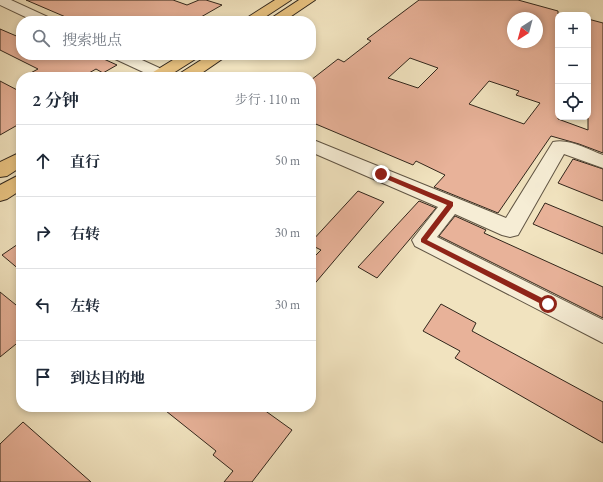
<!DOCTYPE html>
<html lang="zh">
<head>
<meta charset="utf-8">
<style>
  body { margin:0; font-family:"EB Garamond","Noto Serif SC",serif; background:#f6f6f7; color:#1f2937 }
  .controls { position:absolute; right:12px; top:12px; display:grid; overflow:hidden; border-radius:8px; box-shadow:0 2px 6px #0003 }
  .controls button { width:36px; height:36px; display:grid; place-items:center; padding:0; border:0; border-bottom:1px solid #e0e1e3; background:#fff; color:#1f2937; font:20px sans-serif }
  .compass { position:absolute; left:507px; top:12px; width:36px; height:36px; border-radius:50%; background:#fff; box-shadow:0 2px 6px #0003; rotate:216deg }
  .stop { position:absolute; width:12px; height:12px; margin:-9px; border:3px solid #8f2418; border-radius:50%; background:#fff }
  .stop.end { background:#8f2418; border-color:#fff; box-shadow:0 1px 4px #0008 }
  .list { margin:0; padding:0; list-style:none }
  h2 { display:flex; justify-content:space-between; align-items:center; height:52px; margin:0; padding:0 16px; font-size:17px }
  h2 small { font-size:13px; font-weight:400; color:#747a83 }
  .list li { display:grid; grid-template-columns:26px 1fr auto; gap:12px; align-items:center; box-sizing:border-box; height:72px; padding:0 16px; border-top:1px solid #e0e1e3 }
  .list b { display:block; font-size:15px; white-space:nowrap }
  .list em { font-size:13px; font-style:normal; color:#747a83 }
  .icon { flex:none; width:22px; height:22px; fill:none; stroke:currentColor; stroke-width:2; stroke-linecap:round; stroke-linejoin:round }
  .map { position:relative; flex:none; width:603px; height:482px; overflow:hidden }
  .search { position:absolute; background:#fff; box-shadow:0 2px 6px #0003; left:16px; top:16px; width:300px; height:44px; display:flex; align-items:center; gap:10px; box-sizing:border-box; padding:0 14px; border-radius:16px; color:#747a83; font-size:15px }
  .panel { position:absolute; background:#fff; box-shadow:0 2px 6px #0003; left:16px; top:72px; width:300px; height:340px; border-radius:16px }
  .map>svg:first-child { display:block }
  .building { fill:#e8b299; stroke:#31261b; fill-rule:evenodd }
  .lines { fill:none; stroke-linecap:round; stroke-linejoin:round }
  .minor-casing { stroke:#615544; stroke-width:2 }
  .major-casing { stroke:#31261b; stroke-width:2 }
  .path { stroke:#31261b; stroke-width:1.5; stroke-dasharray:0.5 1.5; stroke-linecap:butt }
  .minor { fill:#f6edd5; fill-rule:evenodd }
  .major { fill:#e8c280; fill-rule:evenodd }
  .route { fill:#8f2418 }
</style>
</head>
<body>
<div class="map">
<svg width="603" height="482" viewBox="0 0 603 482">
  <rect width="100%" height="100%" fill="#f1e3bf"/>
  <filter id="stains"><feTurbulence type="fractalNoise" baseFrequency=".005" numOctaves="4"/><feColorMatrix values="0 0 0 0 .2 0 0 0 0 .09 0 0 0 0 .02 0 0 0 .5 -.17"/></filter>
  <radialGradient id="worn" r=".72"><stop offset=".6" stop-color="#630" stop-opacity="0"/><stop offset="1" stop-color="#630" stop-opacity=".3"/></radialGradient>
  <!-- building -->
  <g class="building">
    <polygon points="26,0 173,0 187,5 199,0 206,0 222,5 194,21 75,21"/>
    <path d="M419 0H518L558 11V119L588 130V19L603 23V153L579 144 551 136 498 213 434 187 445 175 416 161 413 165 311 122V80L338 59 344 62 371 41 367 39ZM513 18H537V42H513ZM410 58 438 68 418 88 388 78ZM489 81 519 91 516 95 540 103 524 124 469 104Z"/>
    <polygon points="0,29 21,38 21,55 95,55 117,65 103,73 96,69 82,77 23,77 38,69 0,50"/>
    <polygon points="0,81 21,92 21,123 0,135"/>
    <polygon points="573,159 603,169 603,201 558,183"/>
    <polygon points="358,191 384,202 311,288 311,260 321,250 311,245 311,242"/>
    <polygon points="419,201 436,208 377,278 358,267"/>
    <polygon points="545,203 603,227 603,254 533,224"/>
    <polygon points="455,216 486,230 484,233 603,287 603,318 439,236"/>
    <polygon points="21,242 21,271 2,255"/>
    <polygon points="0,292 21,309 21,340 0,357"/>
    <polygon points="441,304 476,323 472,331 603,402 603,443 455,358 460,351 423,331"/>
    <polygon points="161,407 260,407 292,430 252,482 224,482 233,471 213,455 216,451"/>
    <polygon points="23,422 91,482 0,482 0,444"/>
  </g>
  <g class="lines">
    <!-- minor casing -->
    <g class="minor-casing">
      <g id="minor">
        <polygon points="0,0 11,0 50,18 52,21 34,21 0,5"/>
        <polygon points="110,55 131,55 166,71 168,74 166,77 154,77 113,58"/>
        <path d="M311 139 506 218 553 142C569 138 589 150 603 155V168L564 154 518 235 510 237 502 235 455 214 437 237 603 320V343L415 246 412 240 438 207 311 152Z"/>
      </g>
    </g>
    <!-- major casing -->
    <g class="major-casing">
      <g id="major">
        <polygon points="275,0 291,0 259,21 242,21"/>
        <polygon points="299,0 315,0 284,21 267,21"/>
        <polygon points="181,55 200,55 197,58 167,77 148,77 150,74"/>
        <polygon points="209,55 228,55 196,77 177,77 179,74"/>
        <polygon points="21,152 21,167 7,176 0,177 0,162"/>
        <polygon points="21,174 21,190 7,199 0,201 0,185"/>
      </g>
    </g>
    <!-- path -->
    <polyline class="path" points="229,21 234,18"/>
    <!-- minor -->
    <use href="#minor" class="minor"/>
    <!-- major -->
    <use href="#major" class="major"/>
  </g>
  <!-- route -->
  <polygon class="route" points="379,173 383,173 453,202 453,206 427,240 550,302 550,306 545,306 421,242 421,239 447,205 379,176"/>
  <rect width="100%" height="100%" filter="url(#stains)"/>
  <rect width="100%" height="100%" fill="url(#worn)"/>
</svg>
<div class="controls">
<button>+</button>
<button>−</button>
<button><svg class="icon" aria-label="locate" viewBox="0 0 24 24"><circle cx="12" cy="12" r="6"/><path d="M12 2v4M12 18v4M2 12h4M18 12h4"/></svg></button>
</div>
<svg class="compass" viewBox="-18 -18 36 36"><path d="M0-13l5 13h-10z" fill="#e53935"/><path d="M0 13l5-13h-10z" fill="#747a83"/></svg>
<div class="stop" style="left:548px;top:304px"></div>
<div class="stop end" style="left:381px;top:174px"></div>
<div class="search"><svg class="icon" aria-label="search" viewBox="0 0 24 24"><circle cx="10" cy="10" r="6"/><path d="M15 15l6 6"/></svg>搜索地点</div>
<section class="panel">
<h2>2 分钟<small>步行 · 110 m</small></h2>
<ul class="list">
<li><svg class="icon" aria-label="ahead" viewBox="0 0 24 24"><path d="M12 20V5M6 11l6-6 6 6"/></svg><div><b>直行</b></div><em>50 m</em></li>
<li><svg class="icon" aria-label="right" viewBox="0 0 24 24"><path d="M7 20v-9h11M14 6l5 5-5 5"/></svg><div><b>右转</b></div><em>30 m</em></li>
<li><svg class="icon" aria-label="left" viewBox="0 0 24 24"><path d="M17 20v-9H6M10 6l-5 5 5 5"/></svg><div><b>左转</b></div><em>30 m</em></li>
<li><svg class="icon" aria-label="arrive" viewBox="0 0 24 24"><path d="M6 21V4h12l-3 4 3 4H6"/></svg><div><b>到达目的地</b></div></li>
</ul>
</section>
</div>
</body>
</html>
